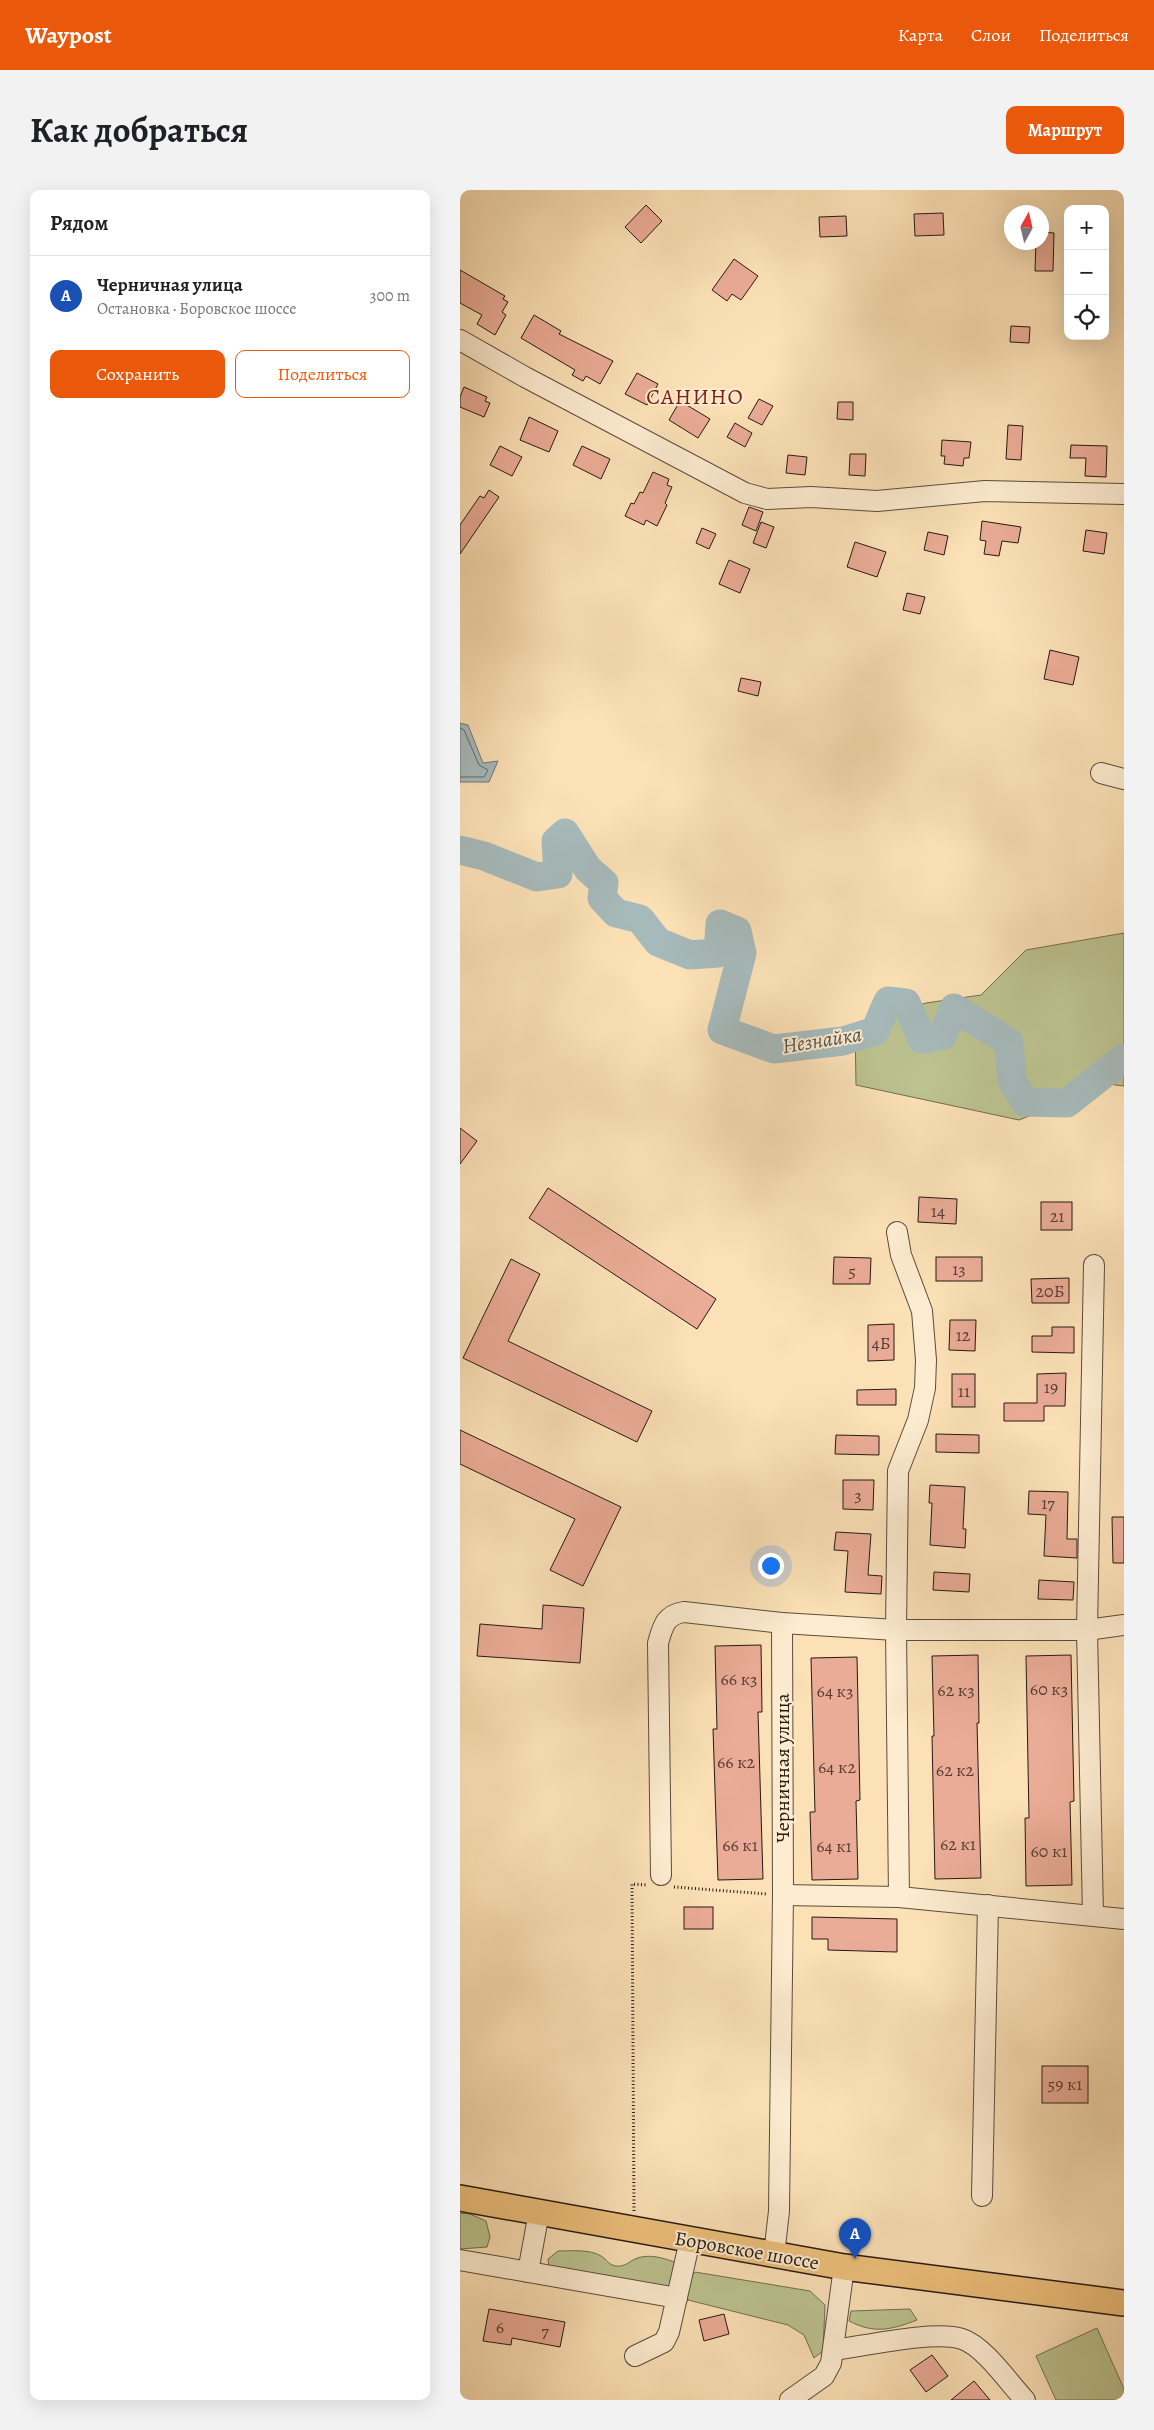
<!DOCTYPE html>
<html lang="ru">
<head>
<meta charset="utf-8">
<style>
  body { margin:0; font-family:Alegreya,serif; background:#f2f2f2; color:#202124 }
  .controls { position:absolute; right:15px; top:15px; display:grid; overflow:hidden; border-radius:10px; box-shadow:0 5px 20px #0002 }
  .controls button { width:45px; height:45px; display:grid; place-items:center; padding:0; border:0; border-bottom:1px solid #e0e0e0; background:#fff; color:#202124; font:25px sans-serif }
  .compass { position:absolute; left:544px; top:15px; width:45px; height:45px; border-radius:50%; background:#fff; box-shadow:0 5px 20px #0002; rotate:8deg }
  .you { position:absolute; left:310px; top:1375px; width:18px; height:18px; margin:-12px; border:4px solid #fff; border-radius:50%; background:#1a73e8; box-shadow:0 0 0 8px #1a73e833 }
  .badge { display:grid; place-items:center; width:32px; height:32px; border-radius:50%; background:#ea580c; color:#fff; font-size:16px; font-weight:700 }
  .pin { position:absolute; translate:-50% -41px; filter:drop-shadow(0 1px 2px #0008) }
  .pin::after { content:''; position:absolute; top:26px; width:18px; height:15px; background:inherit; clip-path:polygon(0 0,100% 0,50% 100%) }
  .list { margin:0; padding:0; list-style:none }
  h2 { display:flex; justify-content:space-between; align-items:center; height:65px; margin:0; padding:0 20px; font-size:21px }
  h2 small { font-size:16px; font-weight:400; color:#757577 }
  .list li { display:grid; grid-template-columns:32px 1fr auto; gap:15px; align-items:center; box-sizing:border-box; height:80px; padding:0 20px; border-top:1px solid #e0e0e0 }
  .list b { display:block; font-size:19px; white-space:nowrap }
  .list p { margin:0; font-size:16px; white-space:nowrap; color:#757577 }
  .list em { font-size:16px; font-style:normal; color:#757577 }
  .actions { display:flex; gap:10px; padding:15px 20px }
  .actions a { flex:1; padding:11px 0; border:1px solid #ea580c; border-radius:10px; text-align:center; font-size:18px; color:#ea580c }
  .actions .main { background:#ea580c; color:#fff }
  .icon { flex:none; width:28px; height:28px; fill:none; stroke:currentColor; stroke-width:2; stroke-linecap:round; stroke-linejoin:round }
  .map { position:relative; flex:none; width:664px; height:2210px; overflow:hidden; border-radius:10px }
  header { display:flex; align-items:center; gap:30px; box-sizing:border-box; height:70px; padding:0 25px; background:#ea580c; color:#fff }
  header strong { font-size:24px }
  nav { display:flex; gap:28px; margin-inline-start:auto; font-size:18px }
  .intro { display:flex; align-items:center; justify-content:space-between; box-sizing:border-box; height:120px; padding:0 30px }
  h1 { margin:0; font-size:35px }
  .button { padding:12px 22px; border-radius:10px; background:#ea580c; color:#fff; font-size:18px; font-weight:700 }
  main { display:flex; gap:30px; padding:0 30px }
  aside { flex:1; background:#fff; border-radius:10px; box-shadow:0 5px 20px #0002 }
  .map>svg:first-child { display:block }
  .green { fill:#bcc390; stroke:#706e52 }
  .water { fill:#a6babb; stroke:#727a78 }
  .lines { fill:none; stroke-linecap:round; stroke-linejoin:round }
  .shore { stroke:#656a67; stroke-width:1 }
  .river { stroke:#a6babb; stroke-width:29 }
  .building { fill:#ebac97; stroke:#241a13 }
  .minor-casing { stroke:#5a4c3c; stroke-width:22 }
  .major-casing { stroke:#241a13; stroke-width:28 }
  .path { stroke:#241a13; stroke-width:3; stroke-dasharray:1 2.5; stroke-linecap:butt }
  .minor { stroke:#fdecd0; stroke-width:20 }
  .major { stroke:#eec07c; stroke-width:25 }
  .labels { text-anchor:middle; stroke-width:4; stroke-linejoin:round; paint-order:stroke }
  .number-label { font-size:18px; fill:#563e34 }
  .street-label { font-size:20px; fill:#241a13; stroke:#fdecd0 }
  .water-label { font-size:21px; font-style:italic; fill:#52524e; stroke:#fdecd0 }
  .quarter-label { font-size:22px; letter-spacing:1px; fill:#7a1f14; stroke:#fdecd0 }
</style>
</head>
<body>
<header>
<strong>Waypost</strong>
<nav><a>Карта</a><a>Слои</a><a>Поделиться</a></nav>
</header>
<div class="intro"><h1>Как добраться</h1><a class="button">Маршрут</a></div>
<main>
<aside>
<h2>Рядом<small></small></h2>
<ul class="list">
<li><span class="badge" style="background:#1a4fb4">A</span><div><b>Черничная улица</b><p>Остановка · Боровское шоссе</p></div><em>300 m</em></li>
</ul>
<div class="actions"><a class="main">Сохранить</a><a>Поделиться</a></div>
</aside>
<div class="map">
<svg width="664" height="2210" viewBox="0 0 664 2210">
  <rect width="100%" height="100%" fill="#fce1b7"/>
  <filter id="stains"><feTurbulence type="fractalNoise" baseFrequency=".004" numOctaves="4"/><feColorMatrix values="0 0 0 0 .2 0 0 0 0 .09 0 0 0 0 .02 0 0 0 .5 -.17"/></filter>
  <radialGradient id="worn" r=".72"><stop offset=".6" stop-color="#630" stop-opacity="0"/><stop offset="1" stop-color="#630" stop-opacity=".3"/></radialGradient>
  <!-- green -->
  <g class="green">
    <polygon points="664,743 664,896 648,894 559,930 396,895 395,834 466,813 521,805 566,760"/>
    <polygon points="0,2023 10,2024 26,2031 30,2047 27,2057 0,2059"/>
    <path d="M98 2061C111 2061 130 2059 141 2066 147 2069 149 2076 157 2076 164 2077 169 2072 175 2069 188 2063 204 2068 217 2073L214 2091 208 2098 89 2078 88 2069Z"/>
    <path d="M235 2082 350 2101 365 2115 363 2161 354 2168 344 2145 328 2135 228 2110C226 2099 228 2090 235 2082Z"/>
    <path d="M450 2119 457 2130C431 2140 414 2144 389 2131L391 2121Z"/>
    <polygon points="637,2138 664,2199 664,2210 596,2210 576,2166"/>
  </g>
  <!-- water -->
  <polygon class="water" points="0,533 8,535 23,573 38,571 29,592 0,592"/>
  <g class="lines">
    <!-- shore -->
    <polyline class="shore" points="0,538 4,540 19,575 28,580 24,587 0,587"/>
    <!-- river -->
    <polyline class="river" points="0,660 24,666 77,687 98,684 96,651 105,643 128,679 144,693 142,708 156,723 180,729 198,752 230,765 258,763 260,734 277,741 282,763 262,840 314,859 383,851 415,841 428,811 446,813 462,849 482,846 494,818 549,852 552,890 565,912 607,913 664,868"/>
  </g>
  <!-- building -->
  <g class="building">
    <polygon points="186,15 202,31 181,53 165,37"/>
    <polygon points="483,23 484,45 455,46 454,24"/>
    <polygon points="386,26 387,46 360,47 359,27"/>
    <polygon points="582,42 594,43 593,81 575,81 576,52 582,52"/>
    <polygon points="274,69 298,86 281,110 272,104 267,111 252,100"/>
    <polygon points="0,80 45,106 43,109 48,112 42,122 46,125 35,145 17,134 22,125 0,113"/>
    <polygon points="74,125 101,141 99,144 153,171 140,194 126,186 123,191 112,185 115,180 61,148"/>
    <polygon points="551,136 570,137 569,153 550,152"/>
    <polygon points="177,183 198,194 187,215 165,204"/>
    <polygon points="4,197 27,207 25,211 30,213 24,227 0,217 0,207"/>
    <polygon points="299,209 313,216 302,235 288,228"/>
    <polygon points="220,211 250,229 238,248 209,230"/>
    <polygon points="378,212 393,212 393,230 377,229"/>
    <polygon points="69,227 98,241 89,262 60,250"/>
    <polygon points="275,233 292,243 285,257 267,247"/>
    <polygon points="548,235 563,236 561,270 546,269"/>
    <polygon points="482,250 511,252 509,268 504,268 503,276 484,274 485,266 481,266"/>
    <polygon points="611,255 647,256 646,287 625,286 626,268 610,268"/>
    <polygon points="40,256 62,267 52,286 30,275"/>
    <polygon points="122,256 150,269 141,289 113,275"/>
    <polygon points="390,264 406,264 405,286 389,285"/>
    <polygon points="328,265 347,267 345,285 326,283"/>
    <polygon points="193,282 209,289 207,295 212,297 205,313 207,315 197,336 186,330 184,335 165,326 171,313 174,314 180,302 183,303"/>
    <polygon points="29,300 39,307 0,364 0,335 20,306 24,308"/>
    <polygon points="289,317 303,322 296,341 282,335"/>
    <polygon points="522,331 561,337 558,353 542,351 539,366 524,364 526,351 520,350"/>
    <polygon points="301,332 314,337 306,358 293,353"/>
    <polygon points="242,338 256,344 249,359 236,353"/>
    <polygon points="626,340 647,343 644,364 623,361"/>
    <polygon points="468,342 488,346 484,365 464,360"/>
    <polygon points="395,352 426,362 417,387 387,377"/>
    <polygon points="269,370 290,379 280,403 259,394"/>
    <polygon points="447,403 465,407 460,424 443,420"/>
    <polygon points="590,460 619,467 613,495 584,489"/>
    <polygon points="281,488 301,492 298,506 278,501"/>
    <polygon points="0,938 17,951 0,974"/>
    <polygon points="88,998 256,1109 237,1139 69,1028"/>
    <polygon points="459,1007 497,1009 496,1034 458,1032"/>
    <rect x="581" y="1012" width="31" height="28"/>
    <polygon points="374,1067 411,1068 410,1094 373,1094"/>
    <rect x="476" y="1067" width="46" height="24"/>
    <polygon points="51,1069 80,1084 48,1151 192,1221 177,1252 3,1168"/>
    <polygon points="609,1088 609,1113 572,1113 571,1089"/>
    <polygon points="490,1130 516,1130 515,1161 489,1160"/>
    <polygon points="434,1134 434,1170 408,1171 408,1135"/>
    <polygon points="592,1137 614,1137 614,1163 572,1162 572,1146 592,1146"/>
    <polygon points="606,1183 605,1216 584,1216 584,1231 544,1231 544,1213 577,1213 577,1184"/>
    <rect x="492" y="1184" width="23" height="33"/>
    <polygon points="436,1199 436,1215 397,1215 397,1200"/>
    <polygon points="0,1240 161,1317 123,1396 90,1380 115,1329 0,1274"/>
    <polygon points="476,1244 519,1245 519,1263 476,1262"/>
    <polygon points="376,1245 419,1246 419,1265 375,1264"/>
    <polygon points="383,1290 414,1290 413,1320 383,1319"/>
    <polygon points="470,1295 505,1297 503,1339 506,1339 505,1358 470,1355 472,1313 469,1313"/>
    <polygon points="569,1301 608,1302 607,1349 617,1349 617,1368 584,1366 586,1325 568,1324"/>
    <polygon points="652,1327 664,1327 664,1373 653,1373"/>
    <polygon points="376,1342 411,1344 408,1385 422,1386 421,1404 385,1402 388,1361 374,1360"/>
    <polygon points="474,1382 510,1384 509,1402 473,1400"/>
    <polygon points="579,1390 614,1392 613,1410 578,1409"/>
    <polygon points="83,1415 124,1418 120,1473 17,1466 20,1434 82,1439"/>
    <polygon points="301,1455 302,1522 298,1522 303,1689 258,1690 253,1539 257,1539 255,1456"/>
    <polygon points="518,1465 519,1533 517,1533 521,1688 475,1689 472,1546 474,1546 472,1466"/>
    <polygon points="611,1465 614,1611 610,1612 612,1695 566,1696 565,1628 569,1628 566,1466"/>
    <polygon points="397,1467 400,1610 396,1611 398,1689 352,1690 350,1622 355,1622 351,1468"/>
    <rect x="224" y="1717" width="29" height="22"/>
    <polygon points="352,1727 437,1729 437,1762 368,1760 368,1749 352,1749"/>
    <rect x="582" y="1876" width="46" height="37"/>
    <polygon points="29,2119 105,2132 100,2157 52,2148 51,2155 23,2151"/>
    <polygon points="264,2124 269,2144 244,2151 239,2130"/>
    <polygon points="472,2165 488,2186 466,2202 450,2180"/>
    <polygon points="514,2191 530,2210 491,2210"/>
  </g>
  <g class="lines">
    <!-- minor casing -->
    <g class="minor-casing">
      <g id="minor">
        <polyline points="0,150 65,187 285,303 307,309 351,307 417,311 525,301 664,304"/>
        <polyline points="641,583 664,589"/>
        <polyline points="437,1042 441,1065 462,1121 466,1170 465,1198 458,1230 438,1281 436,1440 439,1707"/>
        <path d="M201 1685 198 1453C203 1436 205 1425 224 1422L322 1433 436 1440H627L664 1435"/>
        <polyline points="323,1705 439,1707 664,1729"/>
        <polyline points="633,1725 627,1440 634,1075"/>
        <polyline points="522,2006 528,1715"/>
        <polyline points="314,2065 319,2021 323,1705 322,1433"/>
        <polyline points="0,2070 217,2108"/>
        <polyline points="68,2082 79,2022"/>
        <path d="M374 2160C405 2156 474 2140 502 2149 524 2156 549 2193 565 2210"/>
        <polyline points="175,2166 204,2152 209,2142 230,2050"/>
        <polyline points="330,2210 364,2186 371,2173 384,2077"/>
      </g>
    </g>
    <!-- major casing -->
    <g class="major-casing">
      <polyline id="major" points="0,2008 384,2077 664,2113"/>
    </g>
    <!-- path -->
    <g class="path">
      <polyline points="214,1697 307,1704"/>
      <polyline points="174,2021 172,1694 187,1695"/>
    </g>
    <!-- minor -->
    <use href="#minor" class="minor"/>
    <!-- major -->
    <use href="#major" class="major"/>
  </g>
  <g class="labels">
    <!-- number labels -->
    <g class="number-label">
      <text x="478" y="1027">14</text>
      <text x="597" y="1032">21</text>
      <text x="499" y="1085">13</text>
      <text x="392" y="1087">5</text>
      <text x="590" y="1107">20Б</text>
      <text x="503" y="1151">12</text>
      <text x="421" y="1159">4Б</text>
      <text x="591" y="1203">19</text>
      <text x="504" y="1207">11</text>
      <text x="398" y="1311">3</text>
      <text x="588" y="1319">17</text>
      <text x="279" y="1495">66 к3</text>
      <text x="589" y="1505">60 к3</text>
      <text x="496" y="1506">62 к3</text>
      <text x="375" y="1507">64 к3</text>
      <text x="276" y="1578">66 к2</text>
      <text x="377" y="1583">64 к2</text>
      <text x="495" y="1586">62 к2</text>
      <text x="498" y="1660">62 к1</text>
      <text x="280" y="1661">66 к1</text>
      <text x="374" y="1662">64 к1</text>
      <text x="589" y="1667">60 к1</text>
      <text x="605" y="1900">59 к1</text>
      <text x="40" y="2143">6</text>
      <text x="85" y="2147">7</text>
    </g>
    <!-- street labels -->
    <g class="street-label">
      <text transform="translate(322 1578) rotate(-90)" y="7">Черничная улица</text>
      <text transform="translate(287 2060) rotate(10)" y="7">Боровское шоссе</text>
    </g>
    <!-- water labels -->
    <g class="water-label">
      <text transform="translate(362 850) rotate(-9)" y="7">Незнайка</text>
    </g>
    <!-- quarter labels -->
    <g class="quarter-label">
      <text x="235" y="214">САНИНО</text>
    </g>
  </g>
  <rect width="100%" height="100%" filter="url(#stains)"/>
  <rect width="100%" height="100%" fill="url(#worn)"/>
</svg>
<div class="controls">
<button>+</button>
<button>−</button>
<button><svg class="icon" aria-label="locate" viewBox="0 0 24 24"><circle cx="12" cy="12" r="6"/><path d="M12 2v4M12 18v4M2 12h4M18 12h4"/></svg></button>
</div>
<svg class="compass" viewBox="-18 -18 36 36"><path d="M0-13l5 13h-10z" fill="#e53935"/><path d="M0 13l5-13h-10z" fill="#757577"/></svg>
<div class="you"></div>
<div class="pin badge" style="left:395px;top:2069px;background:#1a4fb4">A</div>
</div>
</main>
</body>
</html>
